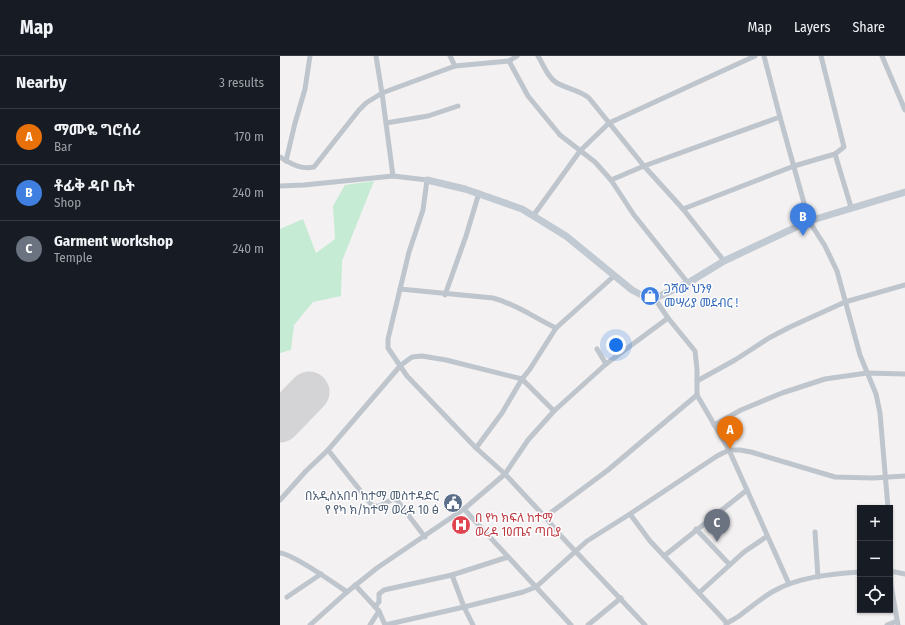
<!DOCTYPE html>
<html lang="en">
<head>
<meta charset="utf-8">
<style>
  body { margin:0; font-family:"Fira Sans Condensed","Noto Sans Ethiopic",sans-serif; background:#20242c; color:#f1f3f6 }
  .controls { position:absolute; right:12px; bottom:12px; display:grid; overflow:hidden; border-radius:0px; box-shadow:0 1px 3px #0004 }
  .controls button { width:36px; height:36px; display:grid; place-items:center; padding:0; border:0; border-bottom:1px solid #363941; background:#171b24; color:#f1f3f6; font:20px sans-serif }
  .you { position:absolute; left:336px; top:289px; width:14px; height:14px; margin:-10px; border:3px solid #fff; border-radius:50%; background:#1a73e8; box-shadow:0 0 0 6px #1a73e833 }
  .badge { display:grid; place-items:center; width:26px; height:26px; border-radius:50%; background:#b45309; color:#fff; font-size:13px; font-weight:700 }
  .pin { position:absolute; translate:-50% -33px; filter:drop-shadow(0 1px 2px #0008) }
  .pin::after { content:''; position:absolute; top:21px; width:14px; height:12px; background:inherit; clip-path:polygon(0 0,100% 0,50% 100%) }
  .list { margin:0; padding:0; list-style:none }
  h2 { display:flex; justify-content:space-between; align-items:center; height:52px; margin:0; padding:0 16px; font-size:17px }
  h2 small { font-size:13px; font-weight:400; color:#9ea1a6 }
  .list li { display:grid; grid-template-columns:26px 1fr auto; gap:12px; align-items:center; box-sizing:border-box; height:56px; padding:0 16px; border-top:1px solid #363941 }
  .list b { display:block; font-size:15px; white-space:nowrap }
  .list p { margin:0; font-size:13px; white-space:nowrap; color:#9ea1a6 }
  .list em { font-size:13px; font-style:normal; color:#9ea1a6 }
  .icon { flex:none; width:22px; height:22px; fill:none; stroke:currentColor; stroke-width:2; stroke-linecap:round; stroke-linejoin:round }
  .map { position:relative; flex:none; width:625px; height:569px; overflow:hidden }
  header { display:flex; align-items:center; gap:24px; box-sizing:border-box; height:56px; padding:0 20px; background:#171b24; border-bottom:1px solid #363941 }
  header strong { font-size:19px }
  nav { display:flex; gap:22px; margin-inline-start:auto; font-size:14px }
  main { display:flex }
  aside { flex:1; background:#171b24 }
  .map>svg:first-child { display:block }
  .green { fill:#c5ebd4 }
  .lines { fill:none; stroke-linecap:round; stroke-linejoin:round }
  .runway { stroke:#d4d4d6; stroke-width:41 }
  .street { stroke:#bfc5cc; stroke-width:5 }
  .secondary { stroke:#c1c9d2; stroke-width:7 }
  .labels { text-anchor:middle; stroke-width:3; stroke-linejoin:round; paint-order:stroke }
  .shop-label { font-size:12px; fill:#366cbe; stroke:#fff; text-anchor:start }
  .service-label { font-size:12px; fill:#4e5e75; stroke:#fff; text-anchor:end }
  .health-label { font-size:12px; fill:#be3a42; stroke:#fff; text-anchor:start }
</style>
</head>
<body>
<header>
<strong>Map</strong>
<nav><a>Map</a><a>Layers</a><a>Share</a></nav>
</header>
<main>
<aside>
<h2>Nearby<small>3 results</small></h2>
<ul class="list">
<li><span class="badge" style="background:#e8710a">A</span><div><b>ማሙዬ ግሮሰሪ</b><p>Bar</p></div><em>170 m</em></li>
<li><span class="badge" style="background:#3f7fe0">B</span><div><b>ቶፊቅ ዳቦ ቤት</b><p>Shop</p></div><em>240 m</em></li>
<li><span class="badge" style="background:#6b7280">C</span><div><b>Garment workshop</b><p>Temple</p></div><em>240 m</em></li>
</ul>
</aside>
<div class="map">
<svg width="625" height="569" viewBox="0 0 625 569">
  <rect width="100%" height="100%" fill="#f3f1f1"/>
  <!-- green -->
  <polygon class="green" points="94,125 62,205 61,240 33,246 14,269 11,294 0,297 0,173 23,163 36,197 55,183 53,150 65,129"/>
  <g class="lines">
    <!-- runway -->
    <polyline class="runway" points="0,366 29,336"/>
    <!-- street -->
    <g class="street">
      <polyline points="96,0 102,37 113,120"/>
      <polyline points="170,0 175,10"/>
      <path d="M258 0C263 8 268 22 277 27 287 33 300 34 309 42L364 110 403 153 444 205"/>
      <polyline points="484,0 500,61"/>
      <polyline points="602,0 625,54"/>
      <polyline points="229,5 237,0"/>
      <polyline points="106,67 148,60 178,50"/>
      <polyline points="555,98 571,151"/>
      <path d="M0 101C12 108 21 114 34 111L79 54 86 47 102 37 175 10 229 5 248 40 280 79 315 106 331 124 354 159 408 227"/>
      <polyline points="6,105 15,67 25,33 30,0"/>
      <polyline points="331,124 364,110 500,61 529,165 545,190 557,215 580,299 596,338 600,357 608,452"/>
      <polyline points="0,130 24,129 113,120 147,124 143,154 129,196 108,283 108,292 127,320 196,392 225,418 265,461 281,480 365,569"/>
      <polyline points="403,153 514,110 555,98 564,91 541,0"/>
      <polyline points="253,160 300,95 329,67 475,0"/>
      <path d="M120 233 213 242C236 248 255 262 276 272"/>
      <polyline points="165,239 186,180 199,137"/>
      <polyline points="375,243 388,262 415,295 417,313 417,339 449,394 467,434"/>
      <polyline points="317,293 326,308"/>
      <polyline points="417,325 455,304 489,282 510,271 565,246 625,229"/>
      <polyline points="434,369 461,354 502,337 545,323 587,317 625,318"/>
      <polyline points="196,392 222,357 242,323 274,355"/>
      <path d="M48 394 91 448C100 455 107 443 116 443L145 481"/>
      <polyline points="0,444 26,415 48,394 121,309 132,301 142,300 166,304 242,323 250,313 276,272 334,220"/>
      <polyline points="184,453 291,569"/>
      <polyline points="265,461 328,414 417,339"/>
      <polyline points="416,473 450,509"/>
      <polyline points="535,476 538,521"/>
      <polyline points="610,486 611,529 618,569"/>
      <path d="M0 497C13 498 54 527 67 536"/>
      <polyline points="384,500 467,434 509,528"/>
      <polyline points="610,515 625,518"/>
      <polyline points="172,519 228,501"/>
      <polyline points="75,529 99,555 105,569"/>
      <polyline points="420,536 464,496 486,481"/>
      <polyline points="7,541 41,518"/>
      <polyline points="95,551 99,546 99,538 104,534 172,519 184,551 105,569"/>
      <polyline points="447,567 370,485 350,458 437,400 449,394 460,394 471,396 555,421 593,422 625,420"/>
      <path d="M446 568C450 565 455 563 459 560 470 552 480 543 492 536 517 521 551 518 580 516"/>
      <polyline points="30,569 67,536 97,512 184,453 225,418 248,384 274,355 326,308 388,262"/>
      <polyline points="90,569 99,555"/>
      <polyline points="193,569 184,551 243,536 256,531 307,485 350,458"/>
      <polyline points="308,569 341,542"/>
      <polyline points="607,569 617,565"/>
    </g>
    <!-- secondary -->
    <polyline class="secondary" points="147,124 185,133 242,153 286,180 352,234 371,244 408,227 444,205 529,165 625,136"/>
  </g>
  <!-- icons -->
  <defs>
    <g id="shop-disc" transform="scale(1)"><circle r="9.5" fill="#3f7fe0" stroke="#fff"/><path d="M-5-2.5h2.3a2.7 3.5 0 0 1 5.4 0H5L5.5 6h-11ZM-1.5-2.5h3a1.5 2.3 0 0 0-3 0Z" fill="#fff"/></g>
    <g id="civic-disc" transform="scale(1)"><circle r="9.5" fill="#5c6f8a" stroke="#fff"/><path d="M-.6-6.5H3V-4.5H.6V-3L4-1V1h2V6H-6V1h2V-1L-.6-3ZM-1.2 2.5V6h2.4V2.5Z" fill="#fff"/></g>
    <g id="hospital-disc" transform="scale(1)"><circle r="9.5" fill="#e0444e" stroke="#fff"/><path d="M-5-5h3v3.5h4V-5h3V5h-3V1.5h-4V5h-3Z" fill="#fff"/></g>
  </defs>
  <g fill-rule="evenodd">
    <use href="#shop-disc" x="370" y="240"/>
    <use href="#civic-disc" x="173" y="447"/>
    <use href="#hospital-disc" x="181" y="469"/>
  </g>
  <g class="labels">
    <!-- shop labels -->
    <g class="shop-label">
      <text x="384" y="237">ጋሻው ህንፃ<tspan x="384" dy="14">መሣሪያ መደብር !</tspan></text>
    </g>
    <!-- service labels -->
    <g class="service-label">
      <text x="159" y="444">በአዲስአበባ ከተማ መስተዳድር<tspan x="159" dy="14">የ የካ ክ/ከተማ ወረዳ 10 ፅ</tspan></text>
    </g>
    <!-- health labels -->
    <g class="health-label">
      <text x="195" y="466">በ የካ ክፍለ ከተማ<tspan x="195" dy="14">ወረዳ 10ጤና ጣቢያ</tspan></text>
    </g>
  </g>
</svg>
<div class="controls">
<button>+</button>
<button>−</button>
<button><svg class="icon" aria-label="locate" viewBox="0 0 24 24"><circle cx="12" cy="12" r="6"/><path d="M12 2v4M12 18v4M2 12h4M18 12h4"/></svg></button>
</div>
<div class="you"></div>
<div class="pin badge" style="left:450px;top:393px;background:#e8710a">A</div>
<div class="pin badge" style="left:523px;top:180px;background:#3f7fe0">B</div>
<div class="pin badge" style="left:437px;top:486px;background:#6b7280">C</div>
</div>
</main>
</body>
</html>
